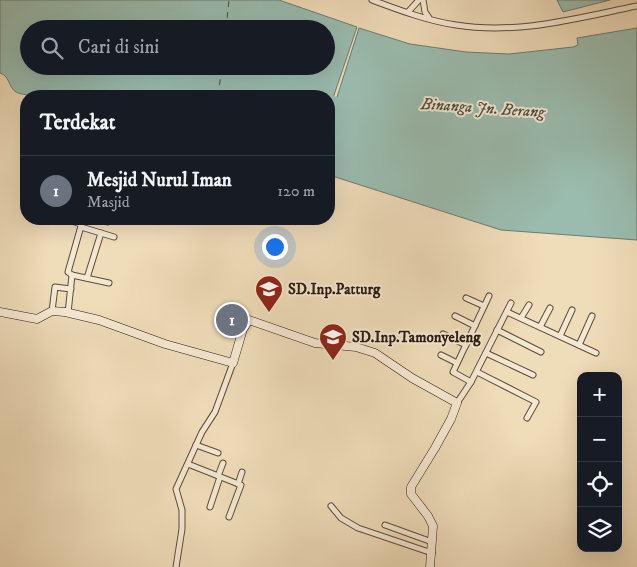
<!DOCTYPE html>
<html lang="id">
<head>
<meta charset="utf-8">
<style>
  body { margin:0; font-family:"IM FELL DW Pica",serif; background:#20242c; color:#f1f3f6 }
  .controls { position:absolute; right:15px; bottom:15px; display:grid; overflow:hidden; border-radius:10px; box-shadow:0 5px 20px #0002 }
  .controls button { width:45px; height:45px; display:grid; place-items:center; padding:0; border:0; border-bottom:1px solid #363941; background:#171b24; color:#f1f3f6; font:25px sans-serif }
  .you { position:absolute; left:274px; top:246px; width:18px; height:18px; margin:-12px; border:4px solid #fff; border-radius:50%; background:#1a73e8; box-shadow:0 0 0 8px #1a73e833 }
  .badge { display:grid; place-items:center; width:32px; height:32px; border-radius:50%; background:#ea580c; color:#fff; font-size:16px; font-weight:700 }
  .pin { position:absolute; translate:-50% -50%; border:2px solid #fff; box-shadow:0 1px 5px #0006 }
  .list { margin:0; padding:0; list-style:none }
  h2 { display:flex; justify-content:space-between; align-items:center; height:65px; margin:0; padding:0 20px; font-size:21px }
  h2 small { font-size:16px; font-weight:400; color:#9ea1a6 }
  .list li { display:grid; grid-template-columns:32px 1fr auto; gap:15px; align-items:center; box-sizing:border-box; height:70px; padding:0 20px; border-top:1px solid #363941 }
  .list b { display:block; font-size:19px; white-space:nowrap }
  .list p { margin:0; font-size:16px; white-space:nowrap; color:#9ea1a6 }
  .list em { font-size:16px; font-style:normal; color:#9ea1a6 }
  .icon { flex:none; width:28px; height:28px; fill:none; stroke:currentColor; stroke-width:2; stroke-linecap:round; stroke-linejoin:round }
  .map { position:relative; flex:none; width:637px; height:567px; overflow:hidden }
  .search { position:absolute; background:#171b24; box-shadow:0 5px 20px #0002; left:20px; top:20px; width:315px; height:55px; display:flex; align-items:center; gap:12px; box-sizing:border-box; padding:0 18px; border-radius:28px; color:#9ea1a6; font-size:19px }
  .panel { position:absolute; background:#171b24; box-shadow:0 5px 20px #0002; left:20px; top:90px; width:315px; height:135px; border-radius:20px }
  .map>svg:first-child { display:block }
  .water { fill:#9abcaf; stroke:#6c7c70; fill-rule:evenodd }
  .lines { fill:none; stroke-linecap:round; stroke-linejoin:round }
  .river { stroke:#9abcaf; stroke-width:9 }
  .ferry { stroke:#4a4c41; stroke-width:1; stroke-dasharray:6 5; stroke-linecap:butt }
  .street-casing { stroke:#5a4c3c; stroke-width:7 }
  .secondary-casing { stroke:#281c12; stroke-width:9 }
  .street { stroke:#f5e8d2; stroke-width:5 }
  .secondary { stroke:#f5e8d2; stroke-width:8 }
  .labels { text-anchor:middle; stroke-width:4; stroke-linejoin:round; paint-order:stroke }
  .poi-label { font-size:15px; font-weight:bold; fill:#281c12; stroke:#f5e8d2; text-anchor:start }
  .water-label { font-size:16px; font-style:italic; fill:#4a4c41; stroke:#f5e8d2 }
</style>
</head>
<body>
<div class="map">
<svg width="637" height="567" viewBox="0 0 637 567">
  <rect width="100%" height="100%" fill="#efdcb9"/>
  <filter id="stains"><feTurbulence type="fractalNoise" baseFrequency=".004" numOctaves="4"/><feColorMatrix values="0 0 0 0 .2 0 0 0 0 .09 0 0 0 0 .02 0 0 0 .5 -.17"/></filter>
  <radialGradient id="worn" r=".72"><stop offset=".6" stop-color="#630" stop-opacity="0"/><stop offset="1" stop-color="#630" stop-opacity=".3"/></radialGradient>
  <!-- water -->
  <g class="water">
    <path d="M0 0H279L357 27 329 110V96H38C32 95 21 95 16 92 8 87 10 76 0 73ZM29 29H326V66H29Z"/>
    <polygon points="557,0 610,0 563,12"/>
    <polygon points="359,28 410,44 466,52 509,54 573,47 578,45 577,38 637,28 637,240 501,230 329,175 329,122"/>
  </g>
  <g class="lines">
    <!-- river -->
    <polyline class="river" points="329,99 347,105"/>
    <!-- ferry -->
    <g class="ferry">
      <polyline points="226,29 229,0"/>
      <polyline points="218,96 222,66"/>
    </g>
    <!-- street casing -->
    <g class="street-casing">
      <g id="street">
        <path d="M372 0C399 10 428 21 456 25 518 35 577 18 637 6"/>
        <polyline points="423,0 425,12 429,18"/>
        <polyline points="408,12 419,0"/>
        <polyline points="65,219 81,224"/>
        <polyline points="97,219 108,222 109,219"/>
        <polyline points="81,227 114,237"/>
        <polyline points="72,275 109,283"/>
        <polyline points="87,278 101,233"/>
        <polyline points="466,298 484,306"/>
        <polyline points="52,311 55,287 71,289"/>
        <polyline points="507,312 596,353"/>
        <polyline points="68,313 72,275 68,272 83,219"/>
        <polyline points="455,316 475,326"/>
        <polyline points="521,318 529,305"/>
        <polyline points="540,327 550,308"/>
        <polyline points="497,330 541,352"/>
        <polyline points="443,334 466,345"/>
        <polyline points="560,336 572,310"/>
        <polyline points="579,345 592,316"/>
        <polyline points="486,353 533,375"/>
        <polyline points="441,355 457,363"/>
        <polyline points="477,372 536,402 527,418"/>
        <polyline points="471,382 453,372 489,296"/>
        <polyline points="457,403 471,382 511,303"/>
        <polyline points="196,445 218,453"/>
        <polyline points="188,464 241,485 229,517"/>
        <polyline points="218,476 223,463"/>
        <polyline points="238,484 242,472"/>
        <polyline points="331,506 341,518 358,528 432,553"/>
        <polyline points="210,507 220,477"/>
        <polyline points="385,525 432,542"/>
        <polyline points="176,567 182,529 182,510 176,489 202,432 215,412 233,363"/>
      </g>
    </g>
    <!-- secondary casing -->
    <g class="secondary-casing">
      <polyline id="secondary" points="0,312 37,319 52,311 65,312 99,320 165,344 233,363 243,329 249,320 315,343 356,347 375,353 412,378 457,403 451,419 435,448 411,487 411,494 428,516 433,526 430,567"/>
    </g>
    <!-- street -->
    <use href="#street" class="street"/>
    <!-- secondary -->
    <use href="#secondary" class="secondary"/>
  </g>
  <!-- icons -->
  <defs>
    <g id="school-pin" transform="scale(1.4375)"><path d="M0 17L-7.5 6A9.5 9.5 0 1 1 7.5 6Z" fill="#8f2418" stroke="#f5e8d2"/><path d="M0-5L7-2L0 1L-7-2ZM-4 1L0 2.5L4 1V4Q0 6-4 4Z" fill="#fff"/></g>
  </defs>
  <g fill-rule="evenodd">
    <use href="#school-pin" x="269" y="289"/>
    <use href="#school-pin" x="333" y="337"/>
  </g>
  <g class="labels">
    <!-- poi labels -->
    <g class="poi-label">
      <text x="288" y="294">SD.Inp.Patturg</text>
      <text x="352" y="342">SD.Inp.Tamonyeleng</text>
    </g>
    <!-- water labels -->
    <g class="water-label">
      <text transform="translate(483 107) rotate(4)" y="6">Binanga Jn. Berang</text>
    </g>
  </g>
  <rect width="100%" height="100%" filter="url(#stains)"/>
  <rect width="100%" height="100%" fill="url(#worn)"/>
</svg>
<div class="controls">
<button>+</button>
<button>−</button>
<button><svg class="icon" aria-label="locate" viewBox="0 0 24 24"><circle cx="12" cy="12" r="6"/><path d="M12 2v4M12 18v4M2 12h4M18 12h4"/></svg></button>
<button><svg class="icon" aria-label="layers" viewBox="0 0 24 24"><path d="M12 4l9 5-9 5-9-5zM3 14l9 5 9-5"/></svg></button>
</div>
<div class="you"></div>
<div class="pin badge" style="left:232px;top:320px;background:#6b7280">1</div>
<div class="search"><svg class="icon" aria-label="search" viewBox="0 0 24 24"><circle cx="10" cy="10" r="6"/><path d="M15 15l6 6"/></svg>Cari di sini</div>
<section class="panel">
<h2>Terdekat<small></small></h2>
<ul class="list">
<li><span class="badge" style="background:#6b7280">1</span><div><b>Mesjid Nurul Iman</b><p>Masjid</p></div><em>120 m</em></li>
</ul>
</section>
</div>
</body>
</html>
